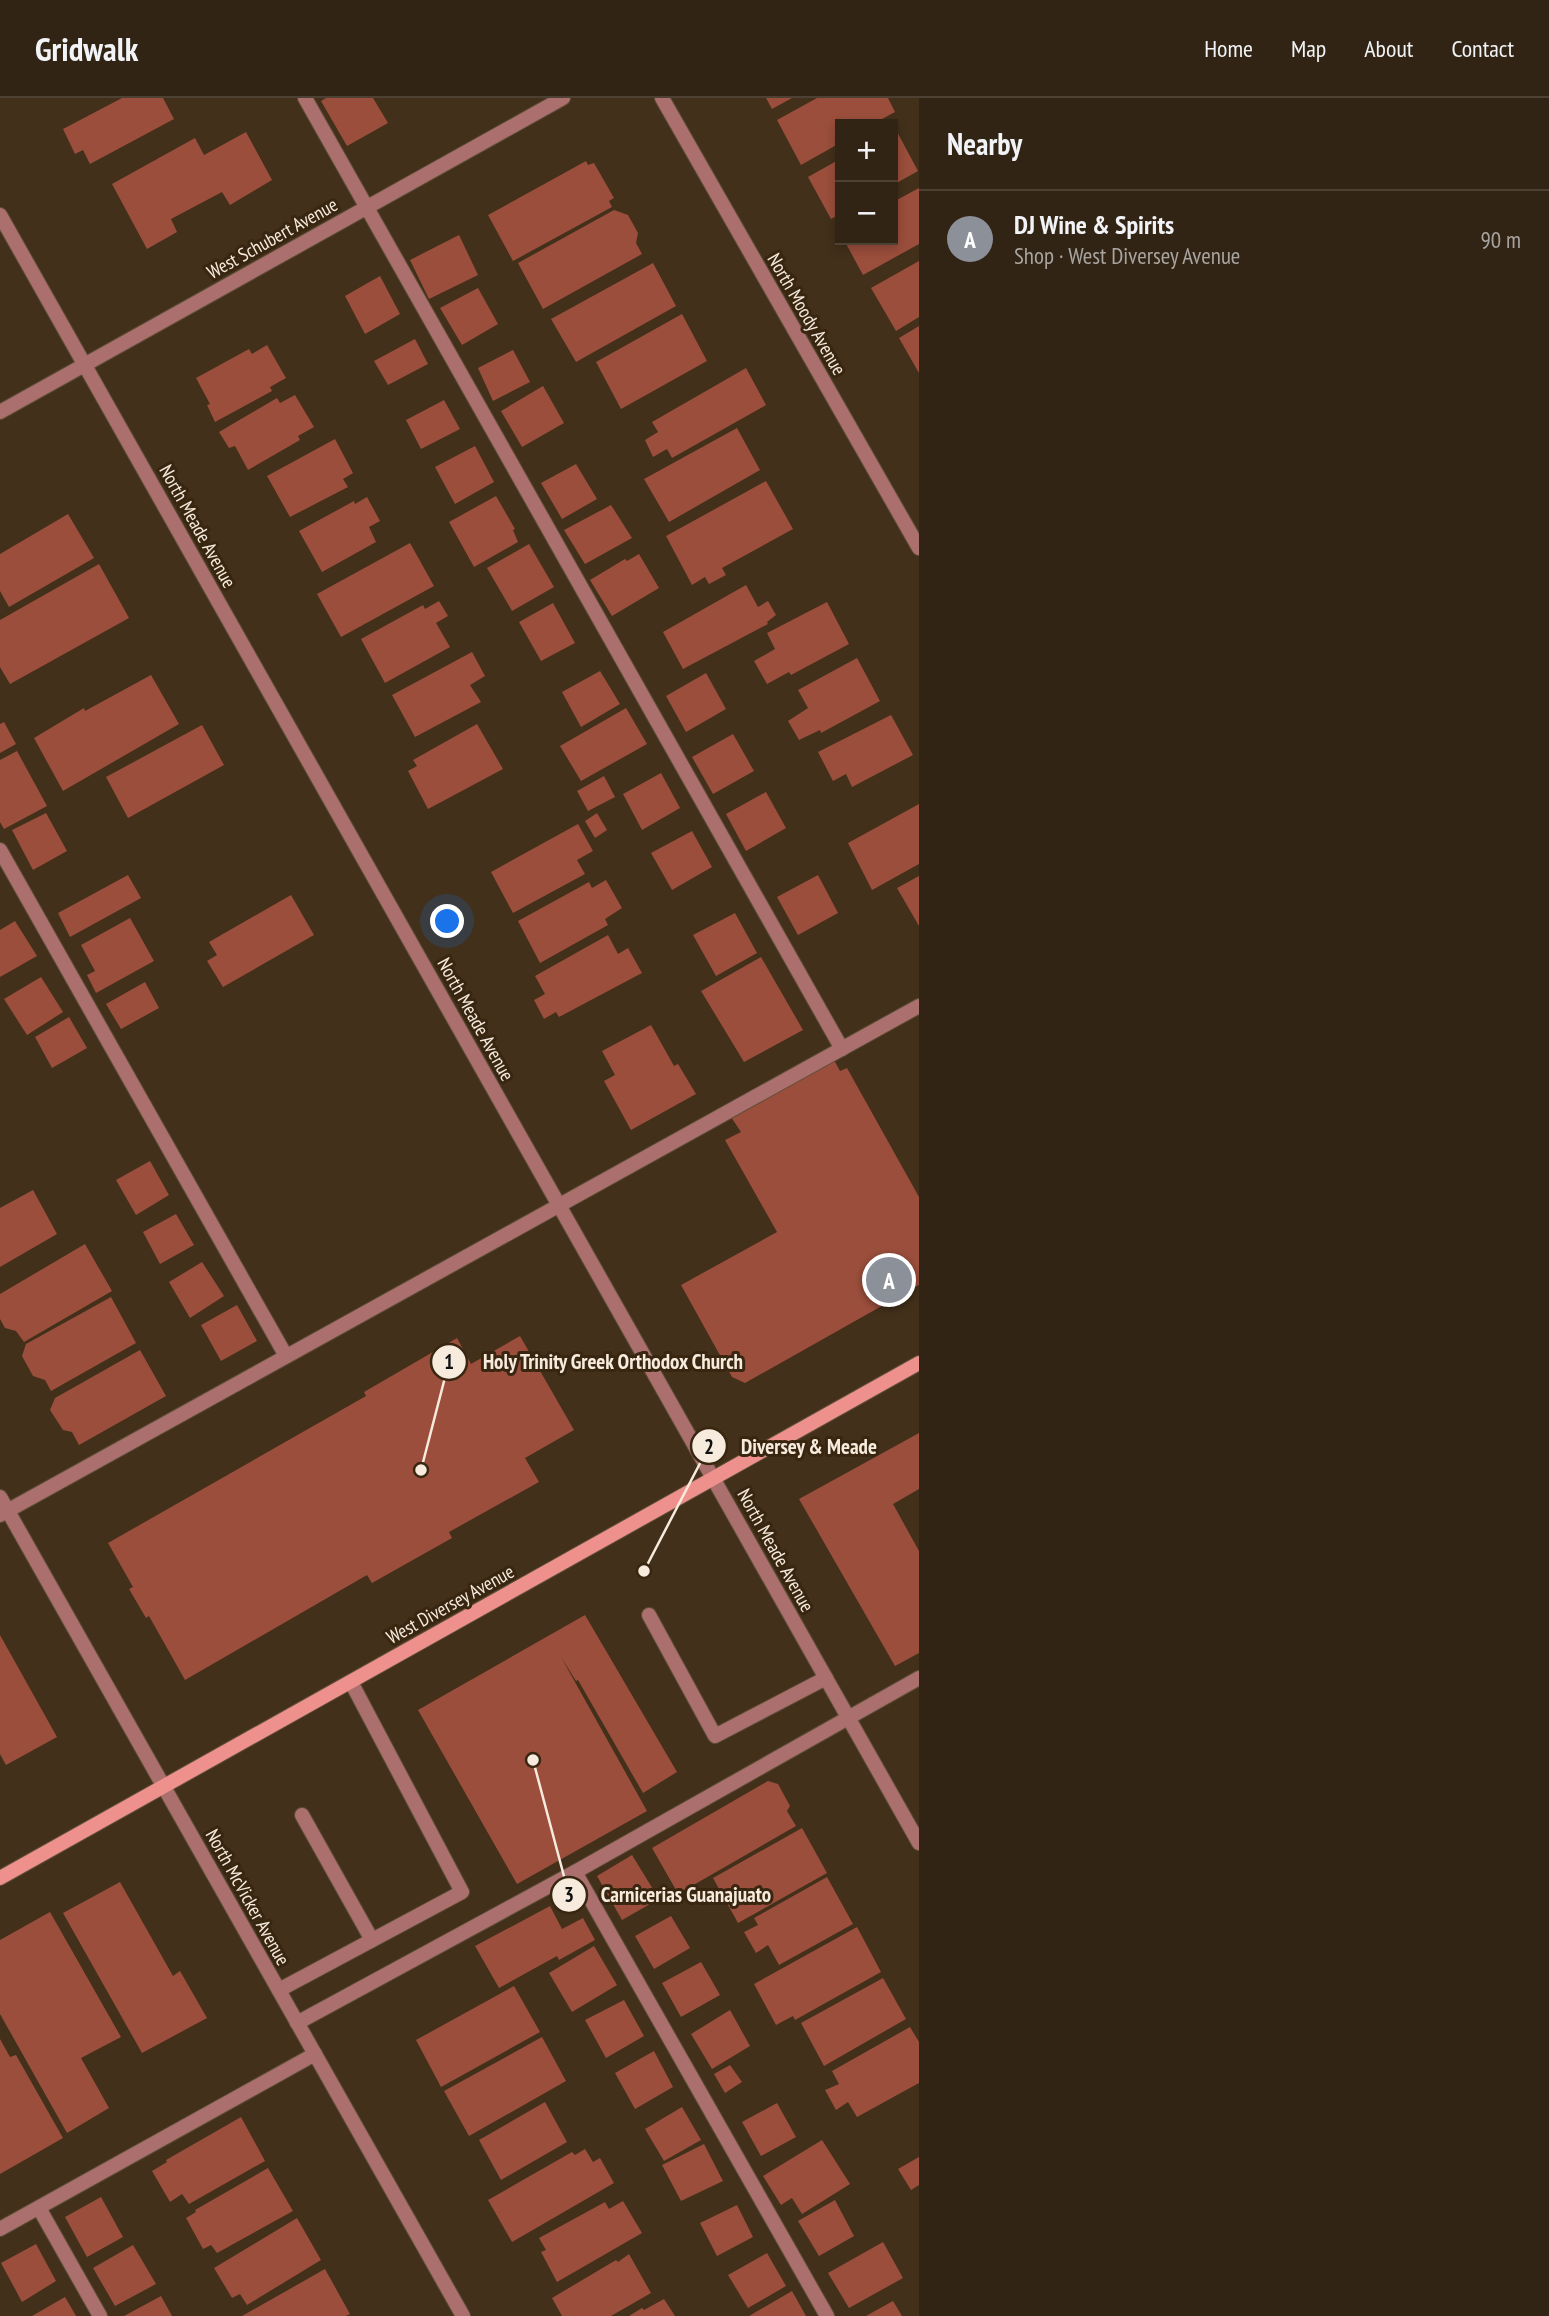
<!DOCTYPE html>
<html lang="en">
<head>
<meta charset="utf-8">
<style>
  body { margin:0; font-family:"PT Sans Narrow",sans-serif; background:#3a2c1d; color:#f1f3f6 }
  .controls { position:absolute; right:21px; top:21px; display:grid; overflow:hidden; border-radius:0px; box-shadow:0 4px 10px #0003 }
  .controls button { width:63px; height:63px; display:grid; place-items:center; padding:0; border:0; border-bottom:2px solid #4d4134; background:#322414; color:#f1f3f6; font:35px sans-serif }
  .you { position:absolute; left:448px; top:824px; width:24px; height:24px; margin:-18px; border:5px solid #fff; border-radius:50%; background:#1a73e8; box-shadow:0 0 0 10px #1a73e833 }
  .badge { display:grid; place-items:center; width:46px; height:46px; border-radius:50%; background:#8c9099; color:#fff; font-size:23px; font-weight:700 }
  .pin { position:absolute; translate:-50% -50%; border:4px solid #fff; box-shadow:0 2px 7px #0006 }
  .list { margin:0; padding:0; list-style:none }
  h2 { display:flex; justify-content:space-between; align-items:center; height:91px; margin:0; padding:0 28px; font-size:30px }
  h2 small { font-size:23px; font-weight:400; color:#a8a4a0 }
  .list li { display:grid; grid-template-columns:46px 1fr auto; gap:21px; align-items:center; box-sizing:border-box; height:98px; padding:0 28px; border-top:2px solid #4d4134 }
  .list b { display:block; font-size:26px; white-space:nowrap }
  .list p { margin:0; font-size:23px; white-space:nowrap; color:#a8a4a0 }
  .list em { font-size:23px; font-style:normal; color:#a8a4a0 }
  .map { position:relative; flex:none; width:919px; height:2218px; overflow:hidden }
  header { display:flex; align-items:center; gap:42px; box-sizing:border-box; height:98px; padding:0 35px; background:#322414; border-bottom:2px solid #4d4134 }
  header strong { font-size:33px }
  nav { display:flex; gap:38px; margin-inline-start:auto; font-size:24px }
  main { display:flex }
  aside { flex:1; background:#322414 }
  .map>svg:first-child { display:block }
  .building { fill:#9b4e3c }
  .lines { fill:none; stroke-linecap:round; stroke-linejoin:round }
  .lane-casing { stroke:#5f4e39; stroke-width:16 }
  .street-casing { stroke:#5f4e39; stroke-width:16 }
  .secondary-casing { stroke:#5f4e39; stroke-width:16 }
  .lane { stroke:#ab706d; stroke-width:14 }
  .street { stroke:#ab706d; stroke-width:14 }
  .secondary { stroke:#ee918c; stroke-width:14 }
  .labels { text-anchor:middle; stroke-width:6; stroke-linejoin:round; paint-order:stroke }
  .street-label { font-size:19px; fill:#f6ebdd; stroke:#382610 }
  .leader { fill:none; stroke:#f6ebdd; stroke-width:2.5 }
  .callout-dot { fill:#f6ebdd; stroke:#382610; stroke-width:2.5 }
  .mark-label { font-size:21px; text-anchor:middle; font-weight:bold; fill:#111 }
  .callout-label { font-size:21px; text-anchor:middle; font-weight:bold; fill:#f6ebdd; stroke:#382610; stroke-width:6; stroke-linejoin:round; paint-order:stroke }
</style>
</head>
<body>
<header>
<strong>Gridwalk</strong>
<nav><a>Home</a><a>Map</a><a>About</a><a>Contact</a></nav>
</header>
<main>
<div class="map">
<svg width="919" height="2218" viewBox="0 0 919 2218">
  <rect width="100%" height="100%" fill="#42301a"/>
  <!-- building -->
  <g class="building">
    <polygon points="122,0 163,0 174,21 90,66 83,52 75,56 63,31"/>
    <polygon points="326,0 373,0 388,25 347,48 321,3"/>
    <polygon points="766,0 792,0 772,11"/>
    <polygon points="817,0 888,0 895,14 873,26 840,26 840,45 801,67 777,22"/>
    <polygon points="895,30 918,73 893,87 893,32"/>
    <polygon points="246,34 272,82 230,107 222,94 171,121 177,134 147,151 112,86 195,40 204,57"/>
    <polygon points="840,61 840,116 831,121 808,79"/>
    <polygon points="586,63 588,67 594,65 614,100 609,103 612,109 513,163 488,117"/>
    <polygon points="919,90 919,146 863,177 844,142 893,142 893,104"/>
    <polygon points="614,112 628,117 638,135 636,145 642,156 543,211 518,165"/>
    <polygon points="459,137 478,177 429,201 410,162"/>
    <polygon points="919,163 919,219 896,233 871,190"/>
    <polygon points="653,165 676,208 576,264 551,221"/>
    <polygon points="380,178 400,216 365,236 345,198"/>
    <polygon points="478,190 498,226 462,247 440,210"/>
    <polygon points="682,216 707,263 621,311 596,264"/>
    <polygon points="919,228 919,275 899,240"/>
    <polygon points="415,241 428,266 388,287 374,263"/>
    <polygon points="267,247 286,280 270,289 272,293 215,324 207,307 210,306 196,280 249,251 252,256"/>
    <polygon points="513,252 530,284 493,303 478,270"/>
    <polygon points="746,270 766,307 672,360 667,351 653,359 645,342 658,334 652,324"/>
    <polygon points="543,288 564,325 522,349 501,313"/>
    <polygon points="295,297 314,329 298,338 300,342 248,372 235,348 229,350 219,334 277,300 280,305"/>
    <polygon points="444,302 460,331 421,351 406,322"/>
    <polygon points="737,330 760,372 669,424 644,381"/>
    <polygon points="335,341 353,375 343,381 348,389 290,419 267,378"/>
    <polygon points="475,348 494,384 455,406 435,369"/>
    <polygon points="576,366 597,401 562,421 541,385"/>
    <polygon points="766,383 793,431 722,470 726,477 709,486 705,479 692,487 666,438"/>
    <polygon points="496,398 515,431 513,432 518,444 474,469 449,424"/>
    <polygon points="367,399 380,423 369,429 376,444 322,474 299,433 354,403 355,406"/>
    <polygon points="611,407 632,440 585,466 564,432"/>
    <polygon points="68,416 94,460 9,509 0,493 0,456"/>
    <polygon points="410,445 434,488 341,539 317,496"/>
    <polygon points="529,446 554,489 512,513 487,470"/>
    <polygon points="639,456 659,490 612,518 590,482 625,461 627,463"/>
    <polygon points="99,466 129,520 10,586 0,569 0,522"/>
    <polygon points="746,487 758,509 768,503 776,517 767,524 768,526 683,571 663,534"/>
    <polygon points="439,503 448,518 436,525 450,549 385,585 361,541 423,507 425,511"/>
    <polygon points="827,504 849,546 791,577 789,574 767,586 754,563 775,551 767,535"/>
    <polygon points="553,505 575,545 541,563 519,524"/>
    <polygon points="472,554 485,578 470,587 481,604 415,639 392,597"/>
    <polygon points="857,560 880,603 821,635 820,632 799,642 788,623 808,610 798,592"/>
    <polygon points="600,573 620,606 581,629 562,594"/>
    <polygon points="706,575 726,611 686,634 666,598"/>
    <polygon points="151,577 179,626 63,693 34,640 84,610 85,613"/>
    <polygon points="626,610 647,646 581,683 560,648"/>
    <polygon points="891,617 913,657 852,689 846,676 833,683 818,654"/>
    <polygon points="4,624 16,646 0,655 0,626"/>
    <polygon points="477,626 503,671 428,711 408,673 417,668 413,662"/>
    <polygon points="202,627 224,667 128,720 106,679"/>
    <polygon points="733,636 754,673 713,696 692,659"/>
    <polygon points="17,653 47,708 4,731 0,724 0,662"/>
    <polygon points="661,675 680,710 642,732 623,696"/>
    <polygon points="604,678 615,699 588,713 577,693"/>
    <polygon points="766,694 786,730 746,753 726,716"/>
    <polygon points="919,706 919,766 872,792 848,745"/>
    <polygon points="46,715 67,753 33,772 12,732"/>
    <polygon points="597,715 607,732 595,740 585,723"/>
    <polygon points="578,726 593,753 577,762 585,776 513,815 491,774"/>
    <polygon points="692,733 712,769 672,792 651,755"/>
    <polygon points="128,777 141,800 70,839 58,815"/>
    <polygon points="818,777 838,815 798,837 777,799"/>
    <polygon points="919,778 919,828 897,790"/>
    <polygon points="606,782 622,810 605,821 608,827 540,865 518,823 589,784 592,790"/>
    <polygon points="291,797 314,837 223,889 207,863 217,857 209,844"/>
    <polygon points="735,815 757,855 716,878 693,837"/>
    <polygon points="130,820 154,863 96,895 87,877 95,873 81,847"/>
    <polygon points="15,823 37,858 0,879 0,832"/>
    <polygon points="608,837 618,856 628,850 642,875 559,919 556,914 544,921 534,902 545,896 535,878"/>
    <polygon points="761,859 803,932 744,964 701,893"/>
    <polygon points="41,879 63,914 27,937 4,901"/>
    <polygon points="145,884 159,910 121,931 106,906"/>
    <polygon points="69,919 87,950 52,970 35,939"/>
    <polygon points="651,927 674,968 678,966 696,996 631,1032 604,983 615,977 602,953"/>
    <polygon points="833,960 840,973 847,970 919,1099 919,1187 745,1285 732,1279 681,1187 777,1134 725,1042 741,1034 731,1019"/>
    <polygon points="150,1063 169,1097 136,1117 116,1082"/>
    <polygon points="33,1092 57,1136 0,1169 0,1110"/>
    <polygon points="176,1116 194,1147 160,1166 143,1134"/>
    <polygon points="85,1146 112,1193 24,1244 16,1233 5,1230 0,1221 0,1196"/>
    <polygon points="202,1164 224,1198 190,1220 169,1184"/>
    <polygon points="111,1199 136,1245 51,1293 45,1282 33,1278 22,1258 26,1246"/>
    <polygon points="237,1207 257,1243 221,1263 201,1227"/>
    <polygon points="520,1238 574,1332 525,1360 539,1384 449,1434 452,1440 372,1485 367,1477 185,1582 149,1518 146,1520 129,1491 133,1489 108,1445 366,1298 364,1294 457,1240 471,1266"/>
    <polygon points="140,1252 166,1298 79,1347 72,1334 63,1332 50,1312 55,1300"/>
    <polygon points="919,1335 919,1391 893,1406 919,1453 919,1555 895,1568 799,1401"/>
    <polygon points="585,1517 677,1674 643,1695 578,1582 576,1583 561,1559 647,1713 517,1786 418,1612"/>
    <polygon points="0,1537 57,1639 6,1667 0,1656"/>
    <polygon points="768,1683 778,1686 790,1708 787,1713 796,1728 683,1793 681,1790 676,1792 652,1750"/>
    <polygon points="802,1730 827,1775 738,1825 713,1780"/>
    <polygon points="632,1757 659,1801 622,1822 597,1778"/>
    <polygon points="827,1779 853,1826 779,1867 768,1847 756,1855 744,1834 758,1827 754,1820"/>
    <polygon points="120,1784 173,1878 180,1873 207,1920 142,1955 63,1815"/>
    <polygon points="550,1808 562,1831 583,1820 595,1842 559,1862 557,1858 499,1890 475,1848"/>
    <polygon points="50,1814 121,1939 81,1960 109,2010 67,2035 0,1916 0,1842"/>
    <polygon points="671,1818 690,1850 654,1871 635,1838"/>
    <polygon points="857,1829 881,1874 795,1922 793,1918 776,1927 754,1886"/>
    <polygon points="594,1848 617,1887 572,1914 549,1875"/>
    <polygon points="701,1864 720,1897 681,1919 662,1885"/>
    <polygon points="883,1880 906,1921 824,1968 801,1925"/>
    <polygon points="514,1888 540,1934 441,1989 416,1942"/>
    <polygon points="624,1902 644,1938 606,1960 585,1922"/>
    <polygon points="730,1912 750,1948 712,1971 691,1936"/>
    <polygon points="910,1929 919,1944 919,1985 857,2019 848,2004 836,2012 825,1992 839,1986 832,1973"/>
    <polygon points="542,1939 566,1983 469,2038 444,1993"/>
    <polygon points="0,1941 10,1959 16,1957 63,2040 0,2076"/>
    <polygon points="654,1953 673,1989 635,2011 615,1975"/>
    <polygon points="730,1967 742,1984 725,1995 714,1976"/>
    <polygon points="545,2004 567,2044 501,2082 479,2042"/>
    <polygon points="777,2005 796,2039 761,2058 742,2024"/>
    <polygon points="682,2009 701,2042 664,2063 645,2031"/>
    <polygon points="241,2019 265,2063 189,2106 182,2096 170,2104 152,2073 167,2064 166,2062"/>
    <polygon points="822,2042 850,2086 802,2116 792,2100 781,2107 763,2078"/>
    <polygon points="704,2046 723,2083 681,2103 662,2067"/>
    <polygon points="585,2051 593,2064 600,2060 614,2085 512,2144 488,2102 572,2054 575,2057"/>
    <polygon points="919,2059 919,2087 911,2092 898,2071"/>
    <polygon points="268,2070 293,2113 217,2155 211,2147 203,2151 186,2120 196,2114 195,2112"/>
    <polygon points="101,2099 123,2139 87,2159 65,2119"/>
    <polygon points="835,2102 854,2138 819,2158 798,2123"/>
    <polygon points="623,2103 642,2135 557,2184 541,2154 546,2152 539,2140 605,2104 609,2111"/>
    <polygon points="737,2107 753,2139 717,2158 700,2125"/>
    <polygon points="297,2120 321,2162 247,2207 240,2196 232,2200 214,2170"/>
    <polygon points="883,2144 903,2180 849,2210 828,2175"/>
    <polygon points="36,2146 56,2183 22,2204 1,2165"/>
    <polygon points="133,2147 156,2186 115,2208 93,2170"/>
    <polygon points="767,2155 786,2188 748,2210 728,2177"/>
    <polygon points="629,2156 651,2195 611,2218 562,2218 552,2200 616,2162 618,2164"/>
    <polygon points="325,2171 350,2216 346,2218 242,2218"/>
    <polygon points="792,2193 806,2218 749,2218"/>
    <polygon points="161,2198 172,2218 124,2218"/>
    <polygon points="65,2199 76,2218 32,2218"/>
    <polygon points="664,2201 675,2218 629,2218 642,2210 644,2212"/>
    <polygon points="893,2203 902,2218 866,2218"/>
  </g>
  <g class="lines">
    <!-- lane casing -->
    <g class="lane-casing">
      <g id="lane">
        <polyline points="305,0 842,951"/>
        <polyline points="0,752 286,1258"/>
        <polyline points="0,1417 919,908"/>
        <polyline points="649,1517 715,1638 826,1580"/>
        <polyline points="302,1717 372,1842"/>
        <polyline points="575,1774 827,2218"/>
        <polyline points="279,1892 462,1794 351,1584"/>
        <polyline points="297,1925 575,1774 919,1580"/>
        <polyline points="39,2110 100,2218"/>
        <polyline points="0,2131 315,1956"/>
      </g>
    </g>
    <!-- street casing -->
    <g class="street-casing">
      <g id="street">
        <polyline points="662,0 919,450"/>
        <polyline points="0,117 919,1745"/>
        <polyline points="0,314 563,0"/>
        <polyline points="0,1399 463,2218"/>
      </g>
    </g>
    <!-- secondary casing -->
    <g class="secondary-casing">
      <polyline id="secondary" points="0,1780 919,1265"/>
    </g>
    <!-- lane -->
    <use href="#lane" class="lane"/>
    <!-- street -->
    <use href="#street" class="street"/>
    <!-- secondary -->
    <use href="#secondary" class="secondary"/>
  </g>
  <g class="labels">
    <!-- street labels -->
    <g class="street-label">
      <text transform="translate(272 140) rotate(-29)" y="7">West Schubert Avenue</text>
      <text transform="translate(807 216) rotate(60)" y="7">North Moody Avenue</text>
      <text transform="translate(198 428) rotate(61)" y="7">North Meade Avenue</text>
      <text transform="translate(476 921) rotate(61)" y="7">North Meade Avenue</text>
      <text transform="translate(776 1452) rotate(61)" y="7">North Meade Avenue</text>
      <text transform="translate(450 1506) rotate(-29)" y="7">West Diversey Avenue</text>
      <text transform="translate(248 1799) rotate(61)" y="7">North McVicker Avenue</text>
    </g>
  </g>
  <!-- callouts -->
  <path class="leader" d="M421 1372L449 1264M644 1473L709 1348M533 1662L569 1797"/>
  <g class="callout-dot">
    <circle cx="421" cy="1372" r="7"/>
    <circle cx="644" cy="1473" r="7"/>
    <circle cx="533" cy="1662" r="7"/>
    <circle cx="449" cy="1264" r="18"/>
    <circle cx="709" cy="1348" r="18"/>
    <circle cx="569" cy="1797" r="18"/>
  </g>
  <g class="mark-label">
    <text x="449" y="1271">1</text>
    <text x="709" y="1356">2</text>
    <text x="569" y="1804">3</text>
  </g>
  <g class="callout-label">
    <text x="613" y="1271">Holy Trinity Greek Orthodox Church</text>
    <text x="809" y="1356">Diversey &amp; Meade</text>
    <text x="686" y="1804">Carnicerias Guanajuato</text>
  </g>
</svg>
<div class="controls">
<button>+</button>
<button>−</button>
</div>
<div class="you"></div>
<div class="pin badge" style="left:889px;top:1182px">A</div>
</div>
<aside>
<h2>Nearby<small></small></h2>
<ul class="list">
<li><span class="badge">A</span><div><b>DJ Wine &amp; Spirits</b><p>Shop · West Diversey Avenue</p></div><em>90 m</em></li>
</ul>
</aside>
</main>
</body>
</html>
